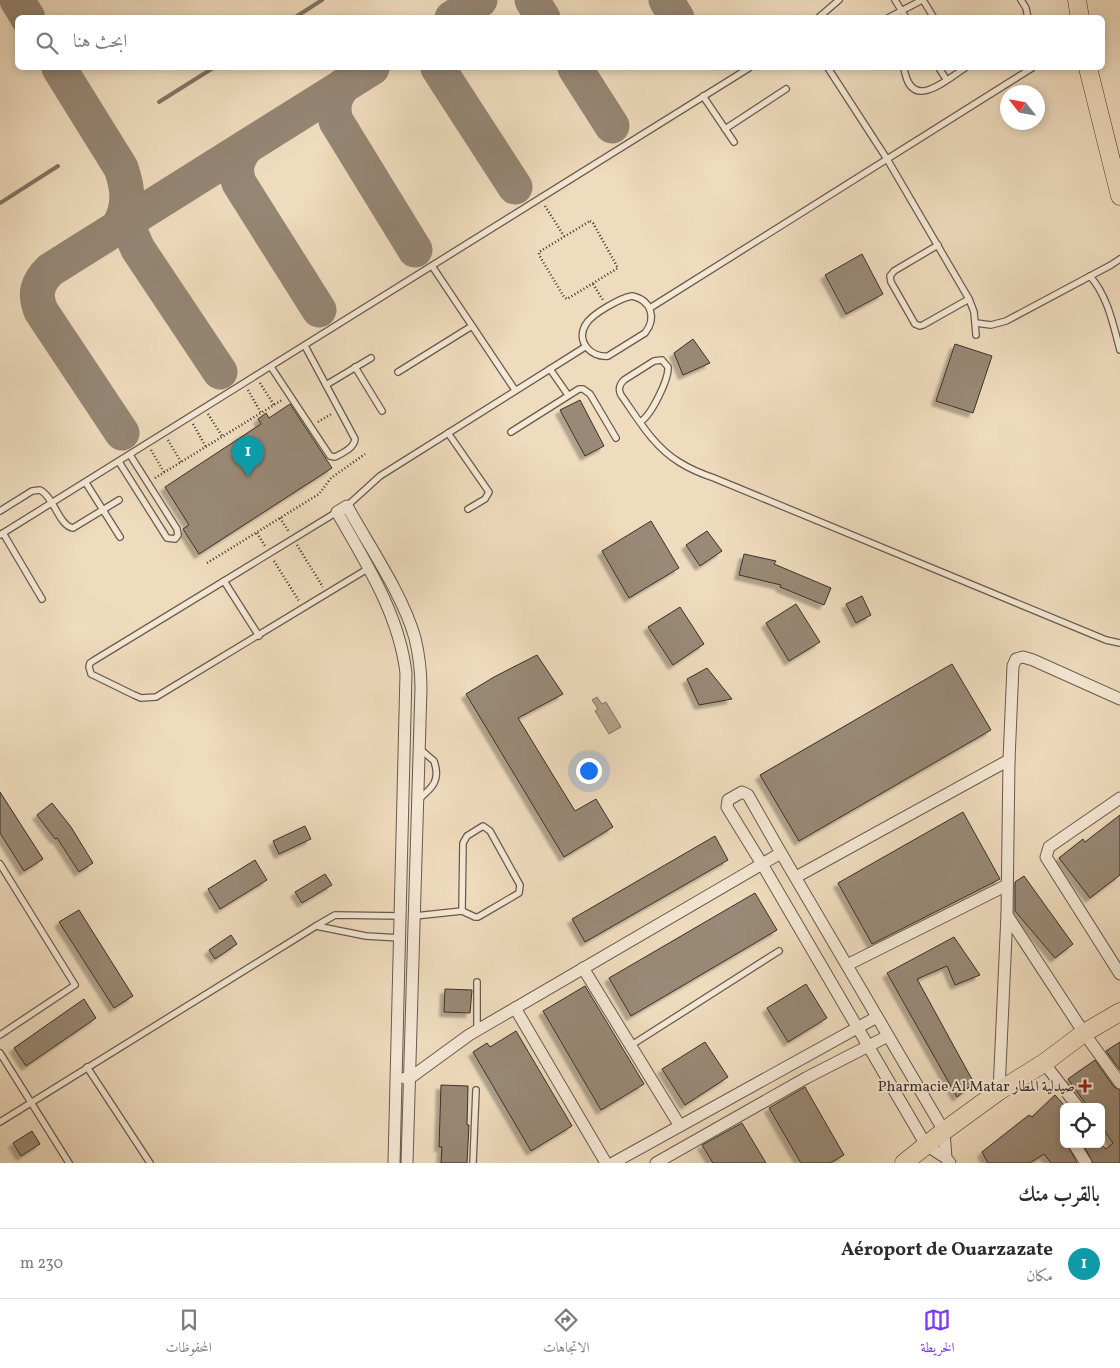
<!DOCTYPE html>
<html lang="ar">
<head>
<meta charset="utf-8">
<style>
  body { margin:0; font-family:Vollkorn,Amiri,serif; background:#f7f7f7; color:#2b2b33; direction:rtl }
  .controls { position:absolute; right:15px; bottom:15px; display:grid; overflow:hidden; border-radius:8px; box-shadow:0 2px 8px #0003 }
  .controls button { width:45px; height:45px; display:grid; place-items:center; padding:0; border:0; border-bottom:1px solid #e1e1e2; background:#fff; color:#2b2b33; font:25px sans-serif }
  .compass { position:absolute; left:1000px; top:85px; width:45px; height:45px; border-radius:50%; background:#fff; box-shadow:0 2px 8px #0003; rotate:301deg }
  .you { position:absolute; left:588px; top:770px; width:18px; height:18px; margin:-12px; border:4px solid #fff; border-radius:50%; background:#1a73e8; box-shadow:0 0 0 8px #1a73e833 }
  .badge { display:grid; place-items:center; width:32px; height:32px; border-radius:50%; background:#7c3aed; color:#fff; font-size:16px; font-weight:700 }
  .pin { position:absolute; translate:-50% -41px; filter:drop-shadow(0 1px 2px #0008) }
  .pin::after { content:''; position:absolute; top:26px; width:18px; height:15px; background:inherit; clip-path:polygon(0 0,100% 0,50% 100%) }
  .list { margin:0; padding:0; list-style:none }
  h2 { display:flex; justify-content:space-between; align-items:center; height:65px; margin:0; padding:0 20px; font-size:21px }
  h2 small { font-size:16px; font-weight:400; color:#7c7c81 }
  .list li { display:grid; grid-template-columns:32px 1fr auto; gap:15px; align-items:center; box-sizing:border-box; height:70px; padding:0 20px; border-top:1px solid #e1e1e2 }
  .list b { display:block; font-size:19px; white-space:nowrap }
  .list p { margin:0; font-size:16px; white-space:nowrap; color:#7c7c81 }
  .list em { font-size:16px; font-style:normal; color:#7c7c81 }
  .icon { flex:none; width:28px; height:28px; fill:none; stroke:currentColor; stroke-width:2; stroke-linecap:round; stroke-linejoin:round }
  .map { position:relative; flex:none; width:1120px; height:1163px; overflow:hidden; direction:ltr }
  .search { position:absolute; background:#fff; box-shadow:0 2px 8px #0003; left:15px; right:15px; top:15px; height:55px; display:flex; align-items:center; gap:12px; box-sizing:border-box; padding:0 18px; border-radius:8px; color:#7c7c81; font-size:19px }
  .sheet { height:135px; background:#fff }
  nav { display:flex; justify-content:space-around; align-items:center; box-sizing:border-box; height:70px; border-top:1px solid #e1e1e2; background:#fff; font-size:14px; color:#7c7c81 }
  nav a { display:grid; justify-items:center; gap:2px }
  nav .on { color:#7c3aed }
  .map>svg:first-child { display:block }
  .water { fill:#b2a28b; stroke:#827464 }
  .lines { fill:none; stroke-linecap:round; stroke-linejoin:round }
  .stream { stroke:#827464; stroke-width:4 }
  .taxiway { stroke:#958674; stroke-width:35 }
  .building { fill:#998976; stroke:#3b3029; filter:url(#shadow) }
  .service-casing { stroke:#685b4e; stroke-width:8 }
  .minor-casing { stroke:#685b4e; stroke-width:13 }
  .primary-casing { stroke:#3b3029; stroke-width:19 }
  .path { stroke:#3b3029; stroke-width:2.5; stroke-dasharray:1 2.5; stroke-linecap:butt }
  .service { stroke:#f5e8d5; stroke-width:5.5 }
  .minor { stroke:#f5e8d5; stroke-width:11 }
  .primary { stroke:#efdcbe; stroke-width:18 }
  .poi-dot { fill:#8f2418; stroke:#f5e8d5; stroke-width:2 }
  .labels { text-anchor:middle; stroke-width:4; stroke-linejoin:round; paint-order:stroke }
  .poi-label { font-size:15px; fill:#3b3029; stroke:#f5e8d5; text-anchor:end }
</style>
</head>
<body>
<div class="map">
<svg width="1120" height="1163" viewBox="0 0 1120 1163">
  <defs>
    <filter id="shadow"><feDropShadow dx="-4.5" dy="4.5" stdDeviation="1" flood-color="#0004"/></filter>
  </defs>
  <rect width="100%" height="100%" fill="#efdcbe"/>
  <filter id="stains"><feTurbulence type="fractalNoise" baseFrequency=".004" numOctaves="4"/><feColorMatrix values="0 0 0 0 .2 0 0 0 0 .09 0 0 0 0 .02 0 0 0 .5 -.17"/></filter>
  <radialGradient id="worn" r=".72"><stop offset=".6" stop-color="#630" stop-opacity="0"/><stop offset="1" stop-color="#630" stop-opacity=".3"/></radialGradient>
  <!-- water -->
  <polygon class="water" points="597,697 602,704 606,702 621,727 609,734 595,711 598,709 592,700"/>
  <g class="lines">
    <!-- stream -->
    <g class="stream">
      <polyline points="294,18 322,0"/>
      <polyline points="159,102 213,68"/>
      <polyline points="0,203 58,166"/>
    </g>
    <!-- taxiway -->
    <g class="taxiway">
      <polyline points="17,0 28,18"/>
      <polyline points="532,0 543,18"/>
      <polyline points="666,0 677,18"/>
      <polyline points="452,18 480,0"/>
      <path d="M59 68 121 168C128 188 130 205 120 224"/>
      <polyline points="438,68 515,187"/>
      <polyline points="575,68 612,126"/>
      <path d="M343 86C334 98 332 107 336 121L415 250"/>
      <path d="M246 147C237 160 234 168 239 183L319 310"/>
      <polyline points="127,203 129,229 138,249 220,372"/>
      <path d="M122 433 41 311C34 294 37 283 50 270L372 68"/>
    </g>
  </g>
  <!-- building -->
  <g class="building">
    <polygon points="862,254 883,294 846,314 825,275"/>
    <polygon points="693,339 710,363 683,375 674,353"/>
    <polygon points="955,344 992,356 973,413 936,401"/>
    <polygon points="580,400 604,446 585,456 560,410"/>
    <polygon points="290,404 332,468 199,554 183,529 189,525 165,487 261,424 258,419 266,413 269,418"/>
    <polygon points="651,521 679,568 629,598 602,551"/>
    <polygon points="707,531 722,551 700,566 686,545"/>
    <polygon points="744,554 776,561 774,564 831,588 824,605 780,587 781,585 739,575"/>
    <polygon points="862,596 871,615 856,623 846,604"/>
    <polygon points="796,604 820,642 789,661 766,623"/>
    <polygon points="680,607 704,644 673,665 648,627"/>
    <polygon points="537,655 563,694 518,718 575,811 596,799 613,827 564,857 466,694 494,677"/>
    <polygon points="952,664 991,730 799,841 760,775"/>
    <polygon points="707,668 732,699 699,705 687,679"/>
    <polygon points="0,792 43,859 24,871 0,833"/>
    <polygon points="52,803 71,827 93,863 79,872 57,838 55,839 37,815"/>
    <polygon points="963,812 1000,879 872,944 838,883"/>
    <polygon points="1120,815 1120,875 1090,898 1059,858 1083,839 1085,842"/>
    <polygon points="305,826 311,839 279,854 273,841"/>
    <polygon points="715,836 728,860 585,942 572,919"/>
    <polygon points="255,860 267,880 220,909 208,889"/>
    <polygon points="325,874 332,885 302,903 295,892"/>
    <polygon points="1024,876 1073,944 1055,958 1015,911 1015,882"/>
    <polygon points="755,893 777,930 631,1016 609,978"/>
    <polygon points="79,910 133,996 114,1008 59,922"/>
    <polygon points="231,935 237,944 215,959 209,950"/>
    <polygon points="954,937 980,975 955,985 947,966 917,979 974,1083 957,1097 887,973"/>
    <polygon points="806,984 827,1018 788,1042 767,1008"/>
    <polygon points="585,986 644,1084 601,1110 543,1011"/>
    <polygon points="445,989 472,990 470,1013 444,1012"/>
    <polygon points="84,999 96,1018 26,1066 14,1048"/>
    <polygon points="516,1031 572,1126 531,1151 473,1052 487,1043 490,1047"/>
    <polygon points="705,1042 728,1077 685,1105 662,1069"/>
    <polygon points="1120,1042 1120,1070 1106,1051"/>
    <polygon points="1095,1060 1114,1087 1120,1090 1120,1163 1093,1163 1083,1144 1101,1144 1106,1149 1113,1143 1101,1126 1101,1107 1088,1107 1068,1079"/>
    <polygon points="441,1085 468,1086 467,1125 469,1125 467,1163 441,1163 442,1147 439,1147"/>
    <polygon points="805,1087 844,1155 830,1163 801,1163 769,1108"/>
    <polygon points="1055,1095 1064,1105 1064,1144 1067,1144 1077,1163 1051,1163 1044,1154 1030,1163 988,1163 982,1152 1029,1115 1032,1117"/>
    <polygon points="742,1123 766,1163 713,1163 702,1145"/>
    <polygon points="32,1131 40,1144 21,1156 13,1143"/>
  </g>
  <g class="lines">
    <!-- service casing -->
    <g class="service-casing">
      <g id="service">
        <polyline points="895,0 906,18"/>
        <polyline points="923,0 934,18"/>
        <polyline points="1021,0 1026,8 1028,18"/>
        <polyline points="818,18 839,0"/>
        <polyline points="888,18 922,0"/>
        <polyline points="828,68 887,159 969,299 974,312 976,335"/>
        <path d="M904 68C911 112 943 82 965 68"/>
        <polyline points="939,68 946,79"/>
        <polyline points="703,96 734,142"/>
        <polyline points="725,129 786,89"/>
        <polyline points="938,245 894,271 890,276 891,282 915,324 920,326 923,325 969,299"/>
        <polyline points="432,266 515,390"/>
        <path d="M1090 276C1108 297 1113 324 1120 350"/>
        <path d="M632 296C651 300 657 318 645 333L608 356C591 358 575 341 586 324 592 314 620 298 632 296Z"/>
        <polyline points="650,308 1032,68"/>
        <polyline points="976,323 991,325 1006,321 1111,265 1120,259"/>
        <path d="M271 367 330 456 335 457C343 453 354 448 355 439L305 346"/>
        <polyline points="355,367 382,411"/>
        <polyline points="550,369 568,395"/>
        <polyline points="398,372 472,326"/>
        <polyline points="326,385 371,358"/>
        <path d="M640 422C651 416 669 379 668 367L662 360 654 361 624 380C619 385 618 389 621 395 638 419 653 446 679 462 690 469 702 474 714 478L1106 640 1120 643"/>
        <polyline points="511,432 579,389 583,389 590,394 616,438"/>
        <polyline points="448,433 489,492 485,499 468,509"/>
        <polyline points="119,462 167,538 175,539 178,535 177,529 130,455"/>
        <polyline points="86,483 120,537"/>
        <polyline points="347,506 380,476 585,347"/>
        <path d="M0 511 32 491 40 490C54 497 59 526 73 528L119 500"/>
        <polyline points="337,512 93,661 90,663 89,667 91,674 134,695 141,698 156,697 369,568"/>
        <polyline points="3,533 42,599"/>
        <polyline points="0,535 749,68"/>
        <polyline points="224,581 259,636"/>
        <path d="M418 800C432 788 441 781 434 761L420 749"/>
        <polyline points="0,864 75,985 0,1035"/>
        <polyline points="415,916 462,911 475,917 478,917 519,893 520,885 490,831 483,826 467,836 463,843 462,911"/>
        <polyline points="400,938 366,936 316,926 335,915 401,916"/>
        <polyline points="477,1030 477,982"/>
        <polyline points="630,1046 779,951"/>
        <polyline points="0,1053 69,1163"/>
        <polyline points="87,1067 150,1163"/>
        <polyline points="0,1122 316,926"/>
        <polyline points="473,1163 476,1090"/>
      </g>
    </g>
    <!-- minor casing -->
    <g class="minor-casing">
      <g id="minor">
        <polyline points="1120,798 1049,847 1046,857 1120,974"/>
        <polyline points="796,877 1009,760"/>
        <polyline points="1007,915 1084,1033 1120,1083"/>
        <polyline points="847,965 1007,885"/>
        <polyline points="583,968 680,1126"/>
        <polyline points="515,1008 606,1163"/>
        <polyline points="1044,1063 1078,1107"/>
        <polyline points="405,1078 410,1078 469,1035 781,853"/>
        <polyline points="999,1091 1007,914 1009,760 1013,666 1016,659 1023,657 1033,660 1120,699"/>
        <polyline points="1074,1144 1086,1163"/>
        <polyline points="946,1158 944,1131 781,853 748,795 742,792 728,800 727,807 762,864 926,1145 946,1158 950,1163"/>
        <path d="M394 1163 406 673C399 614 366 563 337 512L347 506C369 546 403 595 415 638 419 655 421 671 421 688L407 1163"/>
        <polyline points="613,1163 877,1017"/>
        <polyline points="656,1163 806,1078 888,1036"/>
      </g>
    </g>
    <!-- primary casing -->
    <g class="primary-casing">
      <g id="primary">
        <polyline points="1077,0 1080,18"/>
        <polyline points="1088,68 1120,196"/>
        <polyline points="904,1163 944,1131 999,1091 1044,1063 1084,1033 1120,1012"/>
      </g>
    </g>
    <!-- path -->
    <g class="path">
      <polyline points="545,206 564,236"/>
      <polygon points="590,221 593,223 618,268 567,299 564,297 539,255 539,252"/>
      <polyline points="593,284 603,300"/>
      <polyline points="260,383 274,405"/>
      <polyline points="248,390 261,413"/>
      <polyline points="208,414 222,436"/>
      <polyline points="318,422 333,413"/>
      <polyline points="193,424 206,447"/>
      <polyline points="168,440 181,462"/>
      <polyline points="151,450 164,472"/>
      <polyline points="155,478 282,400"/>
      <polyline points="280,518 289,532"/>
      <polyline points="257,533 265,546"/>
      <polyline points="297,545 323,587"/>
      <polyline points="274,561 299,601"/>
      <polyline points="207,563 319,494 331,478 365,454"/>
    </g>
    <!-- service -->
    <use href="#service" class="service"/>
    <!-- minor -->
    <use href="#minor" class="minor"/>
    <!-- primary -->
    <use href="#primary" class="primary"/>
  </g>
  <!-- markers -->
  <path class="poi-dot" d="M1082.5 1078.5h5v5h5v5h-5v5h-5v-5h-5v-5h5z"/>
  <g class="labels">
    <!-- poi labels -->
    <g class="poi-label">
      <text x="1075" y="1091">Pharmacie Al Matar صيدلية المطار</text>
    </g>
  </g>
  <rect width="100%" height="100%" filter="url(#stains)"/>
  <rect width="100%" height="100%" fill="url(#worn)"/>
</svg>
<div class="controls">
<button><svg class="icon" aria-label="locate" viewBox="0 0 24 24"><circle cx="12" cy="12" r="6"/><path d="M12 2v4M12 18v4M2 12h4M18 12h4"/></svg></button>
</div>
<svg class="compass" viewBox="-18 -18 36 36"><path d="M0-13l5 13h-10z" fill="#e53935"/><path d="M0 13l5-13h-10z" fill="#7c7c81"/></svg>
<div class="you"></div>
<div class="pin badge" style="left:248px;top:477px;background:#0f9aa8">1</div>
<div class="search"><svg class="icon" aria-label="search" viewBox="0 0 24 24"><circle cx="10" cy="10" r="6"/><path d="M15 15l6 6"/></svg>ابحث هنا</div>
</div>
<section class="sheet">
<h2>بالقرب منك<small></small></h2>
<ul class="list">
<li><span class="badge" style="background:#0f9aa8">1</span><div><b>Aéroport de Ouarzazate</b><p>مكان</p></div><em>230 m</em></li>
</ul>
</section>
<nav>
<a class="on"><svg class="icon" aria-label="map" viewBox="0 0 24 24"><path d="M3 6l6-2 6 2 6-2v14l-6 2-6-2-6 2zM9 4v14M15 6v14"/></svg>الخريطة</a>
<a><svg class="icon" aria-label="directions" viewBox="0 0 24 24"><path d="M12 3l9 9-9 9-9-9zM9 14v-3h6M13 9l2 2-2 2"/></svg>الاتجاهات</a>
<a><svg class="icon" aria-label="saved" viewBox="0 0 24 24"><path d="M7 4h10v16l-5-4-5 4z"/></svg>المحفوظات</a>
</nav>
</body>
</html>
